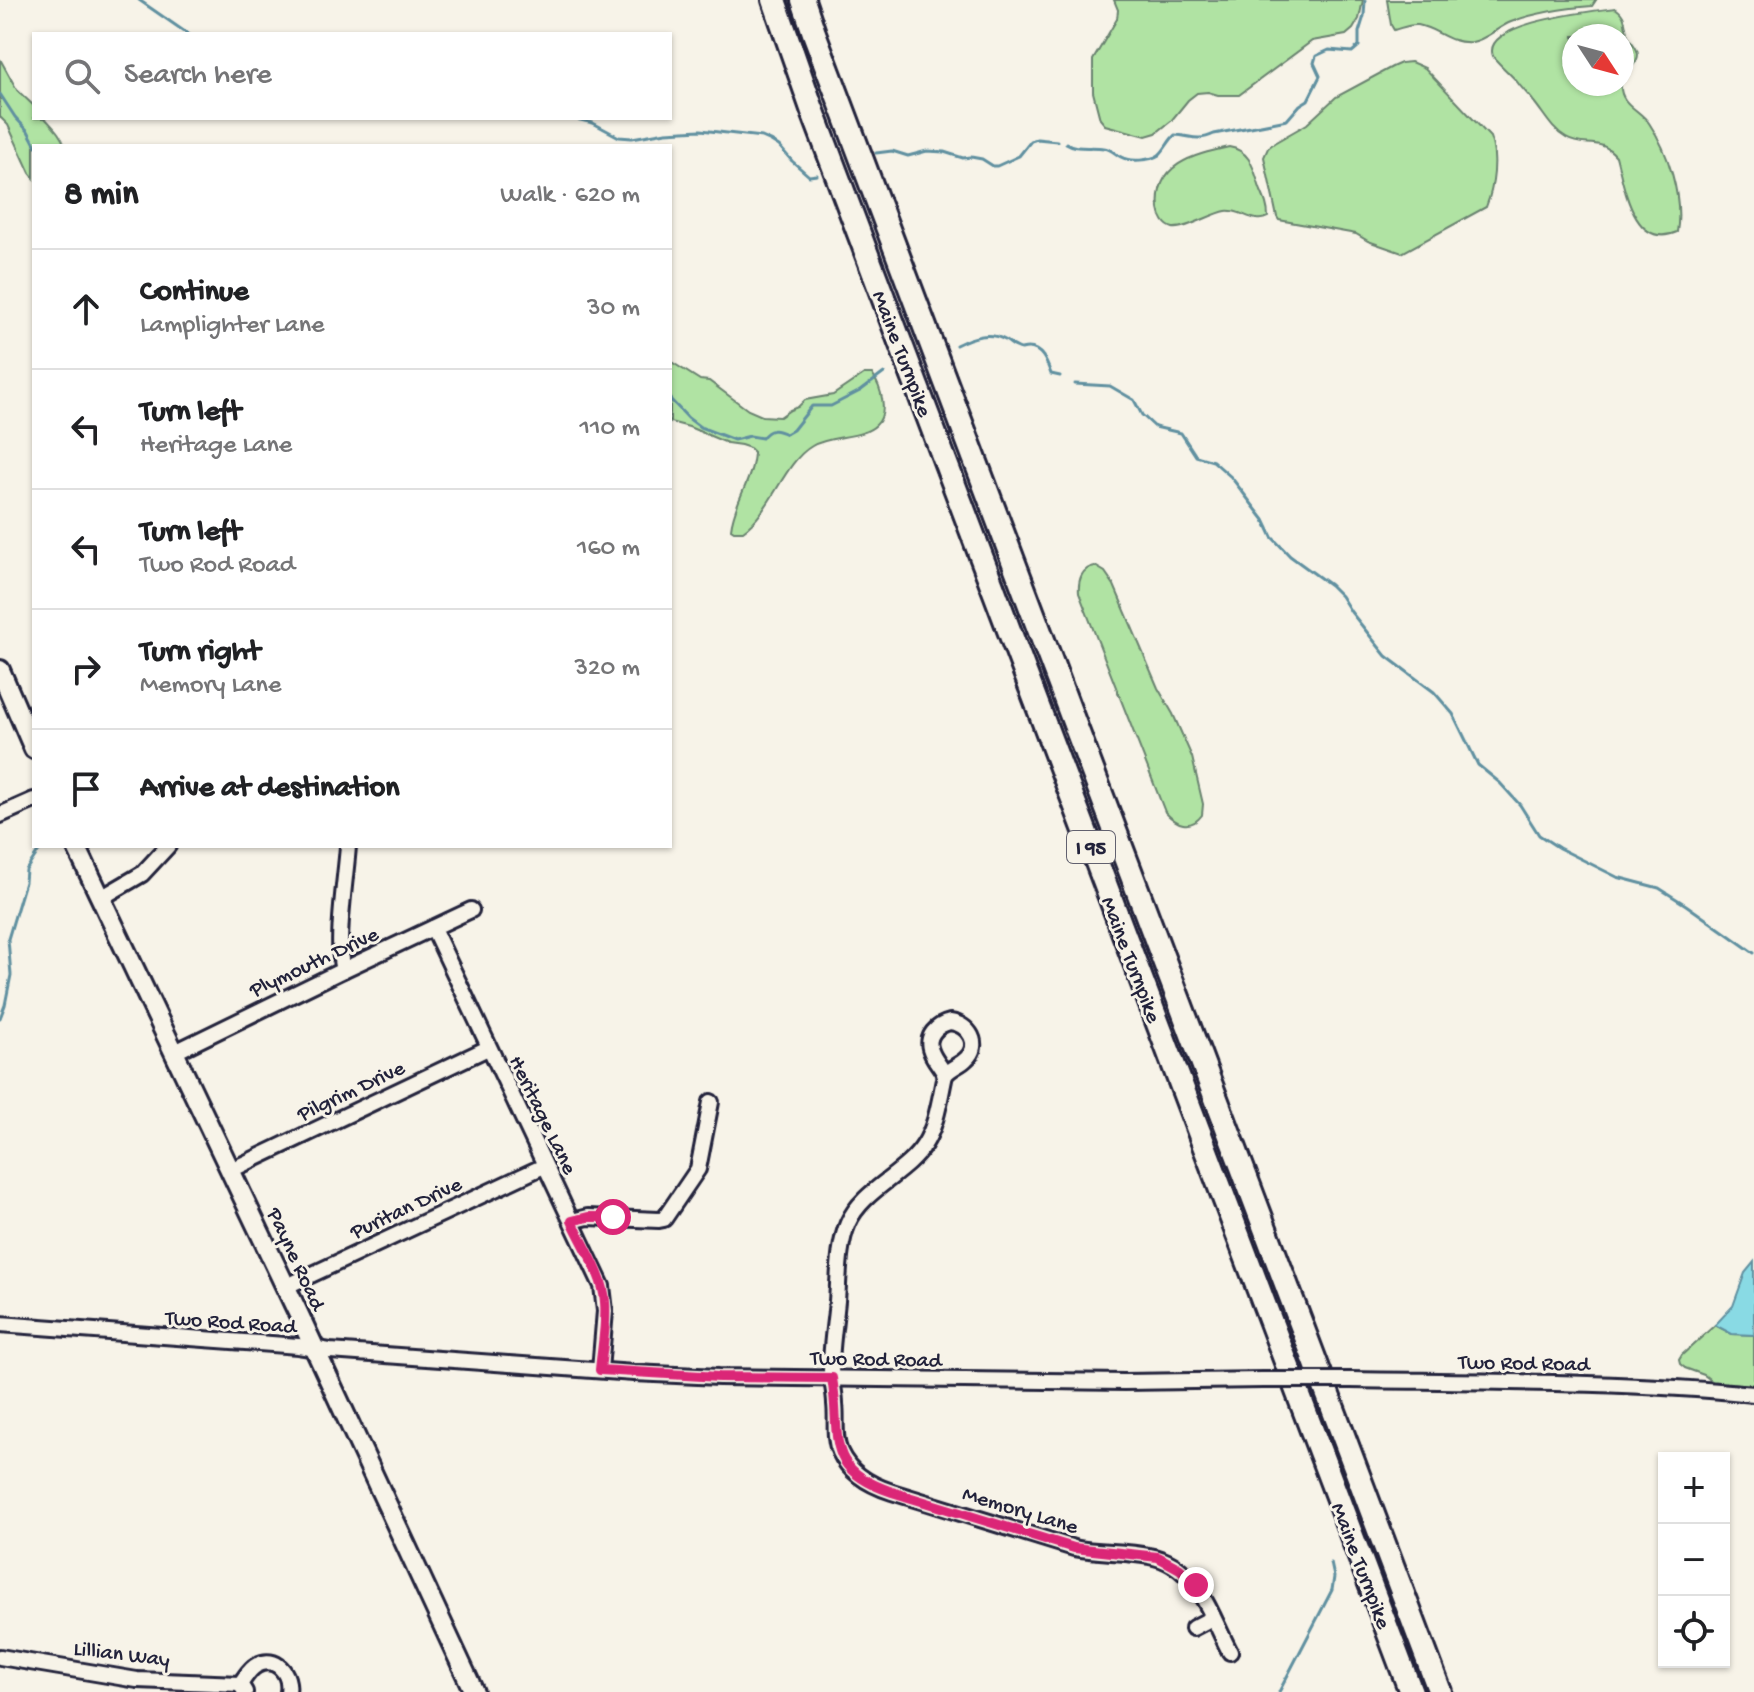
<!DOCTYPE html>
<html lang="en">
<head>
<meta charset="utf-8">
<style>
  body { margin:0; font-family:"Gochi Hand",sans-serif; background:#f2f2f2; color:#202124 }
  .controls { position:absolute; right:24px; bottom:24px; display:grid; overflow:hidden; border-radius:0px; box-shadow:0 2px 6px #0004 }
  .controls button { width:72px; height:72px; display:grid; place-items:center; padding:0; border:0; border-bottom:2px solid #e0e0e0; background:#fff; color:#202124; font:40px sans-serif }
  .compass { position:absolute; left:1562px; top:24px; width:72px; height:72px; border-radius:50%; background:#fff; box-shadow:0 2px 6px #0004; rotate:126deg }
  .stop { position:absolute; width:24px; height:24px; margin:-18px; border:6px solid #db2777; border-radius:50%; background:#fff }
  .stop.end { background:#db2777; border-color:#fff; box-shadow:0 2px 8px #0008 }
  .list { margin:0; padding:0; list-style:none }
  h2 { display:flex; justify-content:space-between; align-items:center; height:104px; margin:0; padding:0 32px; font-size:34px }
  h2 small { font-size:26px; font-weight:400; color:#757577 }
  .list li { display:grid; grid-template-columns:52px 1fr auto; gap:24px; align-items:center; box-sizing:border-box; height:120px; padding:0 32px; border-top:2px solid #e0e0e0 }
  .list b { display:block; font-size:30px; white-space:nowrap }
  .list p { margin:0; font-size:26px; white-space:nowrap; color:#757577 }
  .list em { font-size:26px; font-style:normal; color:#757577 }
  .icon { flex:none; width:44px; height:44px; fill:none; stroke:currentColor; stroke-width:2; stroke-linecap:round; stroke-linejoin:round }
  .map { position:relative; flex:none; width:1754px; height:1692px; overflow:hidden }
  .search { position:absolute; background:#fff; box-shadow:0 2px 6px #0004; left:32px; top:32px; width:640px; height:88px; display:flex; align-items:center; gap:20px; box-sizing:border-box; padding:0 28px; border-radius:0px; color:#757577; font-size:30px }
  .panel { position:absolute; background:#fff; box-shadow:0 2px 6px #0004; left:32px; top:144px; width:640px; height:704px; border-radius:0px }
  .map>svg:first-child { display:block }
  .green { fill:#b0e3a3; stroke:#69826f; stroke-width:2 }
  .water { fill:#89dae4; stroke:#6090a0; stroke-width:2 }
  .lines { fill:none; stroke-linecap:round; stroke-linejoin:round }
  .stream { stroke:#6090a0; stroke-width:3 }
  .minor-casing { stroke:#22223b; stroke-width:20 }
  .major-casing { stroke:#22223b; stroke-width:24 }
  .highway-casing { stroke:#22223b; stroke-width:28 }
  .minor { stroke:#f7f3e8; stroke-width:14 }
  .major { stroke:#f7f3e8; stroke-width:18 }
  .highway { stroke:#f7f3e8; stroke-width:22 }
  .minor-bridge-casing { stroke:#22223b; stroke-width:20; stroke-linecap:butt }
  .minor-bridge { stroke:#f7f3e8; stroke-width:14 }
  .route { stroke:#db2777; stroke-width:10 }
  .labels { text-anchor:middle; stroke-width:6; stroke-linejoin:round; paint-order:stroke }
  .shield { fill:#f7f3e8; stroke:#62616f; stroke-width:2 }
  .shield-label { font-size:20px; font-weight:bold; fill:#22223b }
  .street-label { font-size:22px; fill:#22223b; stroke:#f7f3e8 }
</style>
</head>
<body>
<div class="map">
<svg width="1754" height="1692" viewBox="0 0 1754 1692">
  <rect width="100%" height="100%" fill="#f7f3e8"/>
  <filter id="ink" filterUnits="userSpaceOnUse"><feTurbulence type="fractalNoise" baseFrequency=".0125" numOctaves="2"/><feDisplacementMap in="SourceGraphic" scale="16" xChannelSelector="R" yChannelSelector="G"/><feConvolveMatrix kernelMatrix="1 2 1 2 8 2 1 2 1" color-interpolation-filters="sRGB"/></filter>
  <g filter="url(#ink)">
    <!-- green -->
    <g class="green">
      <polygon points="1114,0 1363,0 1359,19 1353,29 1346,35 1312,41 1239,95 1218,95 1208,92 1197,93 1188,100 1171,121 1156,133 1146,136 1105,125 1100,119 1093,92 1093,60 1117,19 1118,10"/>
      <path d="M1387 0H1596L1592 6C1567 8 1534 13 1511 22 1498 27 1486 40 1472 42 1448 44 1439 29 1418 25 1409 24 1402 28 1394 30L1391 25Z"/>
      <path d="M1615 8C1627 15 1624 24 1628 36 1631 43 1641 50 1637 59 1634 67 1625 73 1622 80V36H1574V84H1621C1619 104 1639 109 1649 123 1668 151 1683 197 1677 232 1633 251 1624 185 1616 156 1599 136 1584 149 1566 138 1552 130 1544 114 1534 102 1529 95 1523 90 1518 83 1513 76 1496 62 1493 56 1480 22 1595 11 1615 8Z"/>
      <path d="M0 59 17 90 34 106V118H45C53 127 61 134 65 146H34V178L30 173 8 125 0 117Z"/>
      <path d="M1411 62 1425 68 1490 137C1498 157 1494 187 1486 207L1402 253 1368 241 1356 234 1279 220 1277 217 1264 157 1268 148 1274 143 1307 124 1336 97 1392 67 1401 63Z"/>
      <path d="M1229 147C1253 151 1254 173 1261 191 1265 200 1268 207 1268 217 1254 225 1241 209 1226 211 1213 213 1185 230 1173 228 1165 226 1160 217 1159 209 1154 164 1193 155 1229 147Z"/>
      <path d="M670 361 700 380 709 381 748 410 762 416 780 417 790 410 798 407 805 400 833 395 864 374H872C881 387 889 413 876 425 862 439 829 435 812 446 784 462 771 512 743 531H734L731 529C734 501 753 480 754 452L750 448 741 445 727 443 689 427 670 422Z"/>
      <path d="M1095 566 1105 572 1114 585 1158 688 1173 714 1192 757 1203 804 1202 815C1190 831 1176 824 1165 812L1079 593C1078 581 1081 568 1095 566Z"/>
      <polygon points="1715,1325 1732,1334 1754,1335 1754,1385 1713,1382 1704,1375 1685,1368 1680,1364 1679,1360 1682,1355"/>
    </g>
    <!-- water -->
    <polygon class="water" points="1754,1262 1754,1335 1732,1334 1715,1325 1733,1306 1745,1273"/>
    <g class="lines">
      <!-- stream -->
      <g class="stream">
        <polyline points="139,0 188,34"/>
        <polyline points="0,94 15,117 28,131 36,146"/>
        <polyline points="572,118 593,123 619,137 632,138 666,132 701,130 762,137 771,141 779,146 792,161 809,176 817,175"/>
        <path d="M1066 143C1077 150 1090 146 1104 148 1111 149 1114 153 1121 157 1130 162 1150 161 1159 155 1165 150 1169 140 1175 135 1192 136 1197 142 1214 134L1287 120 1300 105 1308 100 1320 76 1314 63 1316 56 1329 50 1352 52 1359 46V32L1364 16 1365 0"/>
        <polyline points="876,153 892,151 908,156 927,151 944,152 963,158 971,157 982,159 993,166 997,166 1019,156 1031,141 1037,139 1057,141"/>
        <path d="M956 345C972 337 989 331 1005 340 1009 342 1012 346 1016 347 1023 351 1020 348 1028 348 1042 348 1047 363 1051 374L1060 376"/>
        <polyline points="1075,384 1110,386 1134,400 1142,415 1155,427 1181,433 1196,456 1213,461 1231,477 1264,520 1272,537 1290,556 1330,585 1341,596 1351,612 1386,656 1434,692 1453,714 1478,765 1500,783 1520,805 1539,835 1559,848 1617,877 1659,888 1686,905 1754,953"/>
        <path d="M670 399 688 418 700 427 734 440 750 436 762 438C770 428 775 429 786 434L793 430 812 406H831L860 391 884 373"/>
        <polyline points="0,1018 5,1005 11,975 8,939 25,882 26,870 42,846"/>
        <polyline points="1279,1692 1332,1590 1334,1577 1331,1563"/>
      </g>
      <!-- minor casing -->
      <g class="minor-casing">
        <g id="minor">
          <polyline points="0,815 34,800"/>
          <polyline points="101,898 142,874 168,846"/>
          <polyline points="433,928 602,1286 605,1311 600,1370"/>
          <path d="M343 970C335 943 346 876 348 846"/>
          <path d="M950 1022C969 1024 982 1045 966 1059 959 1066 951 1067 945 1075 941 1066 934 1060 931 1051 925 1036 937 1025 950 1022Z"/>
          <polyline points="175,1052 343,970 471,910"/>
          <path d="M945 1075C940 1097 937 1125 924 1145 906 1174 862 1190 848 1223 838 1246 839 1276 837 1301 835 1323 831 1346 831 1368 831 1380 835 1392 835 1404 837 1420 833 1437 840 1452 850 1474 870 1485 892 1492L1074 1548C1099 1553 1124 1551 1149 1556 1197 1564 1210 1614 1230 1652"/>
          <polyline points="231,1170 488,1048"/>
          <polyline points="572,1221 588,1217 659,1220 664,1219 698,1169 711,1102"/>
          <polyline points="285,1287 544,1166"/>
          <polyline points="0,1324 298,1346 330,1351 634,1373 719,1377 1124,1382 1263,1380"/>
          <path d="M1351 1380C1486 1382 1620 1381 1754 1394"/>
          <polyline points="1193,1628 1212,1618"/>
          <polyline points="0,1657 137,1680 240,1684"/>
          <path d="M245 1692 240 1684C245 1678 249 1669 257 1665 276 1655 291 1674 288 1692"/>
        </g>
      </g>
      <!-- major casing -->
      <g class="major-casing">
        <g id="major">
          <polyline points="0,670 34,749"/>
          <polyline points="76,846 300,1317 474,1692"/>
        </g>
      </g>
      <!-- highway casing -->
      <g class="highway-casing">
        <g id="highway">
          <polyline points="774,0 812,109 917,387 1411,1692"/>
          <polyline points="803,0 814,33 1440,1692"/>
        </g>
      </g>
      <!-- minor -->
      <use href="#minor" class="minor"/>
      <!-- major -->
      <use href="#major" class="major"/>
      <!-- highway -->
      <use href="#highway" class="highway"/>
      <!-- minor-bridge casing -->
      <g class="minor-bridge-casing">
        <polyline id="minor-bridge" points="1263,1380 1351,1380"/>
      </g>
      <!-- minor-bridge -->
      <use href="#minor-bridge" class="minor-bridge"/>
    </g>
  </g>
  <g class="lines" filter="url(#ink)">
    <!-- route -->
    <path class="route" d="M613 1217H588L572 1221C583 1245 604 1276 605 1302 607 1324 602 1348 600 1370L719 1377 832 1378C842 1436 821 1468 892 1492L1074 1548 1158 1557 1180 1569 1196 1585"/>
  </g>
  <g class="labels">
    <!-- shield labels -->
    <rect class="shield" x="1067" y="831" width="48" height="32" rx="6"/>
    <g class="shield-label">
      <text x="1091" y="854">I 95</text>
    </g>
    <!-- street labels -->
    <g class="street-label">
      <text transform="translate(904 353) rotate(69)" y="8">Maine Turnpike</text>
      <text transform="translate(1133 959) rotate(69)" y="8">Maine Turnpike</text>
      <text transform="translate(313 960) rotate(-25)" y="8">Plymouth Drive</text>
      <text transform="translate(350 1089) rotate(-25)" y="8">Pilgrim Drive</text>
      <text transform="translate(545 1114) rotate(64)" y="8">Heritage Lane</text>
      <text transform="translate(405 1206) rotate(-25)" y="8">Puritan Drive</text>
      <text transform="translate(298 1258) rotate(65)" y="8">Payne Road</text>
      <text transform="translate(231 1320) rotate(4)" y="8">Two Rod Road</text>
      <text transform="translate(876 1357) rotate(1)" y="8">Two Rod Road</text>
      <text transform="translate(1524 1361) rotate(1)" y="8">Two Rod Road</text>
      <text transform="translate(1021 1508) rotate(17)" y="8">Memory Lane</text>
      <text transform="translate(1363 1565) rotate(69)" y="8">Maine Turnpike</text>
      <text transform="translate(122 1652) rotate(7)" y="8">Lillian Way</text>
    </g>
  </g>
</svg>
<div class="controls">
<button>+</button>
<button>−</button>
<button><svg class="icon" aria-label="locate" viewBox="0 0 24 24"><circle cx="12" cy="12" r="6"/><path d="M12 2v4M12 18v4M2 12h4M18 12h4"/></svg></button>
</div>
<svg class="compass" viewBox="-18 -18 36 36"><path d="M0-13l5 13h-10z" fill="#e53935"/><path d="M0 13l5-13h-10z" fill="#757577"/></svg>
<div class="stop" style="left:613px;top:1217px"></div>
<div class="stop end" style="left:1196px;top:1585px"></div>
<div class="search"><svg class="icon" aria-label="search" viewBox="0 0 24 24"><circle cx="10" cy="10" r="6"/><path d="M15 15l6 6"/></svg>Search here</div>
<section class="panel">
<h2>8 min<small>Walk · 620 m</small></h2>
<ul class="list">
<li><svg class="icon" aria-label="ahead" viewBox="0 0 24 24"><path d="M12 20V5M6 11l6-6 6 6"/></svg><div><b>Continue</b><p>Lamplighter Lane</p></div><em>30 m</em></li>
<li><svg class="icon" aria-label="left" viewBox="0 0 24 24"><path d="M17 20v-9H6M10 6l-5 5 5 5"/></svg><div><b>Turn left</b><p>Heritage Lane</p></div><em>110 m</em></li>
<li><svg class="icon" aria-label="left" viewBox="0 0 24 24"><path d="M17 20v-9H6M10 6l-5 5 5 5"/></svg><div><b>Turn left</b><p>Two Rod Road</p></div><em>160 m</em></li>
<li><svg class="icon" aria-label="right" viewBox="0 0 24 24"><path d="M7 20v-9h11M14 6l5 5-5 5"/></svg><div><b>Turn right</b><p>Memory Lane</p></div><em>320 m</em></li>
<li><svg class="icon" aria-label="arrive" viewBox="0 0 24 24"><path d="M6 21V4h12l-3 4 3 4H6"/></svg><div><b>Arrive at destination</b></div></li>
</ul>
</section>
</div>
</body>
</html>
